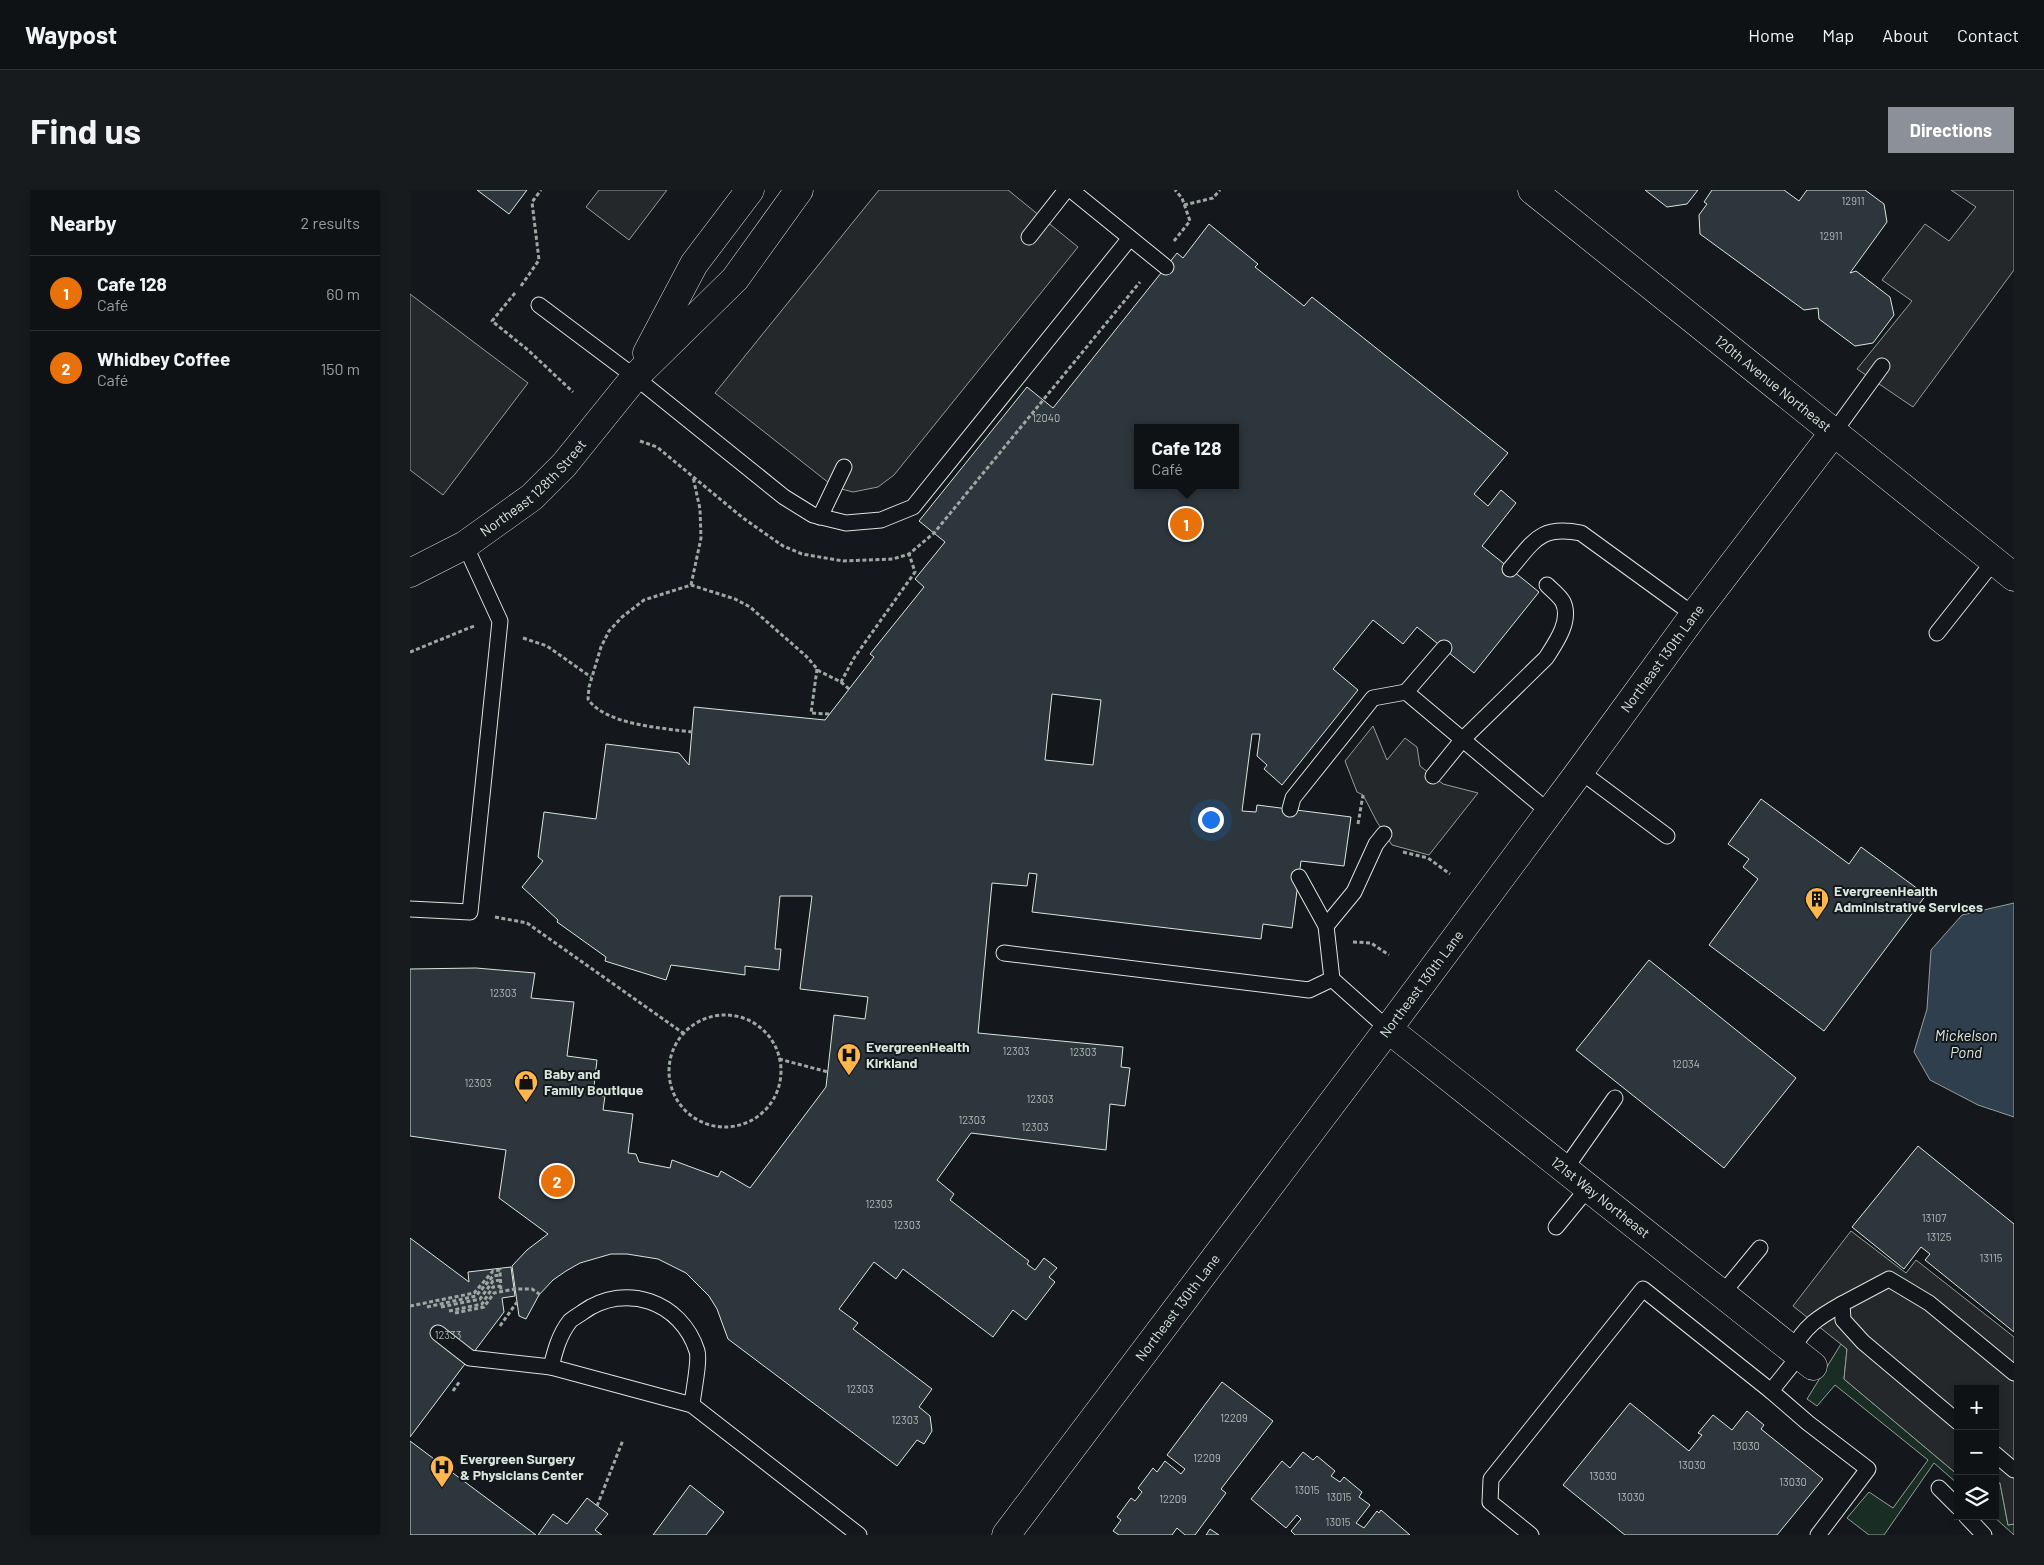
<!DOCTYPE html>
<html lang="en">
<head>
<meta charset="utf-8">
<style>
  body { margin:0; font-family:Barlow,sans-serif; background:#181b1e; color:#f1f3f6 }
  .controls { position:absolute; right:15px; bottom:15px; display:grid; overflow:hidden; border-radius:0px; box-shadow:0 2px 8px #0003 }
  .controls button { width:45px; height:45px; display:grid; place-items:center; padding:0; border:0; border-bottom:1px solid #2f3234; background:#0f1215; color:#f1f3f6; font:25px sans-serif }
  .you { position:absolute; left:800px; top:629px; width:18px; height:18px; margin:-12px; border:4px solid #fff; border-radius:50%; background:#1a73e8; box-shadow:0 0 0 8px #1a73e833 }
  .badge { display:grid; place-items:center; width:32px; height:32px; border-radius:50%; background:#8c9099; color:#fff; font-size:16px; font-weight:700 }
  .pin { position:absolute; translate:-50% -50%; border:2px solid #fff; box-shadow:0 1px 5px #0006 }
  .popup { position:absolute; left:724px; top:234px; width:105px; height:65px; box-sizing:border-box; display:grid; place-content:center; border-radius:0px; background:#0f1215; filter:drop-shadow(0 1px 4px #0005); font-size:16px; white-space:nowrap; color:#9b9ea0 }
  .popup b { font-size:19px; color:#f1f3f6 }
  .popup::after { content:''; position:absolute; left:50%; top:100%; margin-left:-10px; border:10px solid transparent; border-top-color:#0f1215 }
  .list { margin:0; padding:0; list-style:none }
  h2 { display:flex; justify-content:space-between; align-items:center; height:65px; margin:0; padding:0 20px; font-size:21px }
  h2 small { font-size:16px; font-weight:400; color:#9b9ea0 }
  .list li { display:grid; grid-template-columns:32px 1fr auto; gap:15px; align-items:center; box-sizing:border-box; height:75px; padding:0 20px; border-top:1px solid #2f3234 }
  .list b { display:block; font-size:19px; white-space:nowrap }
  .list p { margin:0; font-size:16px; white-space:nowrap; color:#9b9ea0 }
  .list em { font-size:16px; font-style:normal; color:#9b9ea0 }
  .icon { flex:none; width:28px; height:28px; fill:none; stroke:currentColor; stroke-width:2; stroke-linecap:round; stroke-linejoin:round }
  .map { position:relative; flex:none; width:1604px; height:1345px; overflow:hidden; border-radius:0px }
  header { display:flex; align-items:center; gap:30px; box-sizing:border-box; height:70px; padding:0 25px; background:#0f1215; border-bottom:1px solid #2f3234 }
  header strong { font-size:24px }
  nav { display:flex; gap:28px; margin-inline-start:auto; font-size:18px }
  .intro { display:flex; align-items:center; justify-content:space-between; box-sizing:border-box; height:120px; padding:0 30px }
  h1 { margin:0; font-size:35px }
  .button { padding:12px 22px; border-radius:0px; background:#8c9099; color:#fff; font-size:18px; font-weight:700 }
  main { display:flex; gap:30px; padding:0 30px }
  aside { flex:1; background:#0f1215; border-radius:0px; box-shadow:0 2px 8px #0003 }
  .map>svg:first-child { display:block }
  .green { fill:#1a2d24; stroke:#939e99 }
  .parking { fill:#24282b; stroke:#939e99 }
  .water { fill:#2f3f4d; stroke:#939e99 }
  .building { fill:#2c363c; stroke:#d8e6dc; fill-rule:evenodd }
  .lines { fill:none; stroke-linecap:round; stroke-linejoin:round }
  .lane-casing { stroke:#d8e6dc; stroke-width:17 }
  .street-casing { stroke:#d8e6dc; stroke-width:29 }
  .secondary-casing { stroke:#d8e6dc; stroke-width:29 }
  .path { stroke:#9da8a2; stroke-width:3; stroke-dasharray:4 2.5; stroke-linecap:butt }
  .lane { stroke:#14181c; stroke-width:15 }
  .street { stroke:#14181c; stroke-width:28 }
  .secondary { stroke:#14181c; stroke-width:28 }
  .labels { text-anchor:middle; stroke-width:4; stroke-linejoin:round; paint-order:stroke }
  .number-label { font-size:11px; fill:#adbab4 }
  .street-label { font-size:14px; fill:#d8e6dc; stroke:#14181c }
  .poi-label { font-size:14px; font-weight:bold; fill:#d8e6dc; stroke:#14181c; text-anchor:start }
  .water-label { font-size:15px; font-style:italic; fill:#d8e6dc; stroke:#14181c }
</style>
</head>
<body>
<header>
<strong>Waypost</strong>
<nav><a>Home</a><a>Map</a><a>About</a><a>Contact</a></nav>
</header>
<div class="intro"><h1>Find us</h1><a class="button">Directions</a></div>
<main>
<aside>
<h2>Nearby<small>2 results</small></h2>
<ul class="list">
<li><span class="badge" style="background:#e8710a">1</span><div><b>Cafe 128</b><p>Café</p></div><em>60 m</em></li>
<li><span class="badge" style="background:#e8710a">2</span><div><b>Whidbey Coffee</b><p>Café</p></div><em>150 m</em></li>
</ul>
</aside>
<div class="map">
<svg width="1604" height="1345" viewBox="0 0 1604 1345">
  <rect width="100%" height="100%" fill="#14181c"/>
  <!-- green -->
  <g class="green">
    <polygon points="1431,1154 1437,1159 1434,1189 1548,1285 1548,1294 1524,1273 1474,1345 1459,1345 1437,1328 1459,1302 1483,1318 1518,1270 1425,1195 1407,1216 1397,1209"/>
    <polygon points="1585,1293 1590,1293 1598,1335 1604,1334 1604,1345 1583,1326 1585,1326"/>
  </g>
  <!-- parking -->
  <g class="parking">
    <polygon points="189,0 257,0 219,50 176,17"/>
    <polygon points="469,0 598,0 668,57 484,285 468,297 443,302 424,297 305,203"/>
    <polygon points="1541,0 1604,0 1604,80 1503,217 1447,179 1502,111 1472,90 1515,34 1539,51 1566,17"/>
    <polygon points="0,104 118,193 33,305 0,280"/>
    <polygon points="963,536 977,570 995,548 1007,557 1010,576 1033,594 1068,603 1019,665 982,655 967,632 953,605 947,602 935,571"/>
    <polygon points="1441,1041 1496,1083 1506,1070 1604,1147 1604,1334 1598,1335 1590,1293 1585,1293 1585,1199 1548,1199 1548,1285 1434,1189 1437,1159 1383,1116"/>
  </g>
  <!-- water -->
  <polygon class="water" points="1604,713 1604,927 1568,915 1520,890 1504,862 1517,819 1521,760 1552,725"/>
  <!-- building -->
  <g class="building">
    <polygon points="67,0 117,0 99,24"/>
    <polygon points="1235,0 1288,0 1277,14 1257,17"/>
    <polygon points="1302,0 1374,0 1389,11 1397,0 1455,0 1474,14 1477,32 1440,83 1446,81 1480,107 1484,125 1463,153 1445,156 1409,129 1408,118 1394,120 1290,44 1289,25 1297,14 1294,12"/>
    <path d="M799 34 848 74 845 77 894 116 902 107 1098 263 1064 304 1078 316 1091 300 1106 313 1072 356 1129 402 1064 483 1007 437 993 454 963 430 923 479 948 500 872 595 854 579 857 575 847 566 850 544H842L832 621 846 622 847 615 941 627 934 676 891 671 882 738 853 734 851 749 622 722 627 684 619 683 617 696 582 693 568 843 713 857 711 877 720 878 715 916 700 914 696 960 561 943 527 990 544 1004 540 1010 619 1071 617 1074 625 1080 634 1068 647 1078 639 1087 645 1092 616 1130 603 1120 583 1147 493 1079 486 1089 464 1072 429 1119 448 1133 443 1139 522 1199 509 1217 520 1226 522 1241 514 1254 507 1250 487 1276 318 1149 307 1119 299 1106 276 1083 248 1069 217 1064H201L170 1073 156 1081 143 1090 129 1105 116 1129 109 1126 102 1076 117 1060 138 1044 89 1008 96 960 0 946V779L66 778 125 783 121 808 164 812 157 866 187 870 183 905 195 906 193 920 223 924 218 963 226 964 229 972 260 978 262 970 308 987 311 981 340 998 416 897 424 825 455 829 458 807 390 799 402 706H370L365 759H371L369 780 335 776V785L261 775 256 790 195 771 196 767 147 732 148 730 112 697 133 671 128 667 134 622 186 629 196 554 269 563 279 575 284 517 415 530 464 467 460 464 514 397 505 389 535 352 509 331 617 197 643 218 767 63 773 68ZM727 238H825V295H727ZM642 504 691 510 683 575 635 570Z"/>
    <polygon points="1351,609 1439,674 1451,657 1516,705 1414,841 1299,755 1348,689 1333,677 1339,669 1318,654"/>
    <polygon points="1239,770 1386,888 1314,978 1166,860"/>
    <polygon points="1508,956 1604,1034 1604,1142 1515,1070 1520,1064 1511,1057 1494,1079 1442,1037"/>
    <polygon points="0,1048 59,1092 58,1082 101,1077 105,1106 92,1108 94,1122 0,1247"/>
    <polygon points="812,1192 863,1231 811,1299 816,1303 785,1345 775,1345 767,1338 762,1345 709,1345 703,1341 711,1330 707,1327 721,1308 725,1311 732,1302 728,1298 743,1278 747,1282 755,1271 771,1284 775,1279 757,1265"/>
    <polygon points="1220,1213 1279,1261 1292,1245 1288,1243 1303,1225 1322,1240 1337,1221 1354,1235 1351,1239 1413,1289 1367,1345 1215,1345 1153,1295"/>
    <polygon points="0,1251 126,1345 0,1345"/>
    <polygon points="893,1262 903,1270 907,1266 925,1281 921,1286 930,1292 934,1287 952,1302 949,1307 960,1315 946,1333 954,1338 967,1321 969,1323 971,1320 1000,1345 885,1345 881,1341 891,1329 887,1325 876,1338 841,1309 872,1271 880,1278"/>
    <polygon points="280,1295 314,1322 296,1345 243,1345"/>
    <polygon points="177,1308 198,1324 185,1340 192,1345 128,1345 143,1324 157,1334"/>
    <polygon points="800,1339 809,1345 796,1345"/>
  </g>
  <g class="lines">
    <!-- lane casing -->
    <g class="lane-casing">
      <g id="lane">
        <polyline points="661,0 756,77"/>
        <polyline points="619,47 656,0"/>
        <polyline points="129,115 225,187 374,307 403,325 436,333 471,330 503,317 720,48"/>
        <polyline points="1424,242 1472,176"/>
        <polyline points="410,327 434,277"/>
        <path d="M1100 379C1124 351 1130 335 1171 343L1284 425"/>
        <polyline points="1527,443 1584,371"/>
        <polyline points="1034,458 996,502 1139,622"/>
        <polyline points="1170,581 1257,646"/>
        <path d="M1023 586 1053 549 1136 468C1145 454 1162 431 1153 412 1150 406 1142 400 1137 395"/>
        <polyline points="880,619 883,608 963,508 996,502"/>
        <polyline points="889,687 916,736 922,789 978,839"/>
        <polyline points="0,719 60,722 90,431 55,355"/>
        <polyline points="916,736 944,702 966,654 974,644"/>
        <polyline points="594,763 899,800 922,789"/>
        <polyline points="1155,979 1205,908"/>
        <polyline points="1146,1037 1178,998"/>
        <polyline points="1312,1104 1350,1058"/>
        <polyline points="28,1143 60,1168 141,1177"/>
        <path d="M1382 1161C1394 1136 1409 1127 1432 1114"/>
        <polyline points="1389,1166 1361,1201 1398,1233 1458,1279 1408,1345"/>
        <path d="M282 1215C283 1203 290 1170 287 1161 271 1111 215 1092 173 1122 169 1125 163 1128 160 1131 149 1145 145 1161 141 1177L282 1215 449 1345"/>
        <polyline points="1548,1232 1453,1152 1433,1130 1432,1114 1479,1089 1519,1113 1604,1183"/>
        <polyline points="1585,1264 1604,1280"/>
        <polyline points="1529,1298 1548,1317"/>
        <polyline points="1556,1326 1574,1345"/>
        <polyline points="1121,1345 1080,1312 1081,1289 1233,1099 1361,1201"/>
      </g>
    </g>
    <!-- street casing -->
    <g class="street-casing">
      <g id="street">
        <path id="s1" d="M978 839 1403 1176"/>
      </g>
    </g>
    <!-- secondary casing -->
    <g class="secondary-casing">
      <g id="secondary">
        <path id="s2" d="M1122 0 1604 387"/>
        <polyline points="237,163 284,74 340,0"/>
        <path id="s3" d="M0 383 55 355 122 307 154 275 225 187 325 89 389 0"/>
        <path id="s4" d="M596 1345 978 839 1170 581 1284 425 1424 242"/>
      </g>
    </g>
    <!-- path -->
    <g class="path">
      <polyline points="774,15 803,8 810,0"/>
      <polyline points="764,51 780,31 772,8 765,0"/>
      <polyline points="111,96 129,70 122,12 131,0"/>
      <polyline points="105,103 82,131 118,160 163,202"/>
      <polyline points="230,251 247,257 333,328 373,356 392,364 433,371 483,369 499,364 524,343 730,92"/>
      <polyline points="281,395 291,348 290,319 283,287"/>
      <polyline points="113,448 137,456 181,487"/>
      <polyline points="0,462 64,436"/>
      <polyline points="407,479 401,523 419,524"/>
      <polyline points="431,492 439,499"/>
      <path d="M282 542C253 538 195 535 178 509L179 497 191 457 199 441 212 427 234 410 281 395 325 409 340 417 396 466 409 481 431 492 444 468 505 382 499 364"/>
      <polyline points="948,634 953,605"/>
      <polyline points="993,662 1018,668 1040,684"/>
      <polyline points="85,727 117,733 273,843"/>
      <polyline points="943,752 961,753 979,765"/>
      <circle cx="315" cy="881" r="56"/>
      <polyline points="369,869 418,882"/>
      <polyline points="0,1116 64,1103 83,1081 90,1080 91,1101"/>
      <polyline points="17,1117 66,1106 83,1086 90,1085"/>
      <polyline points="31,1117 70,1109 83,1091 91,1090"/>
      <polyline points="39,1121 72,1114 83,1097 91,1096"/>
      <polyline points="45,1123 74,1117 84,1103 105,1099 122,1099 132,1106"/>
      <polyline points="90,1136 107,1112"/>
      <polyline points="43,1201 50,1191"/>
      <polyline points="187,1316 213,1250"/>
    </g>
    <!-- lane -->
    <use href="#lane" class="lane"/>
    <!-- street -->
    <use href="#street" class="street"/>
    <!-- secondary -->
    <use href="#secondary" class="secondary"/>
  </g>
  <!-- icons -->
  <defs>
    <g id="building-pin" transform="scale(1.25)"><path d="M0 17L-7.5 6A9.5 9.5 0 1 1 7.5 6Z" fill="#ffb74d" stroke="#14181c"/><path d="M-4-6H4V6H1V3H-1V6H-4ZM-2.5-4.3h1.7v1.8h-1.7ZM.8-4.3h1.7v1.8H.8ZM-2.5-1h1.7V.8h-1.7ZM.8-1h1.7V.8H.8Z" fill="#111"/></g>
    <g id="hospital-pin" transform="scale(1.25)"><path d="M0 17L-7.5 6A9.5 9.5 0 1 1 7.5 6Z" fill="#ffb74d" stroke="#14181c"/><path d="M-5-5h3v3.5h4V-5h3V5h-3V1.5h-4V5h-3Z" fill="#111"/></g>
    <g id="shop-pin" transform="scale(1.25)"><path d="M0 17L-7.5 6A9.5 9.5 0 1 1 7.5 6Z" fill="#ffb74d" stroke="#14181c"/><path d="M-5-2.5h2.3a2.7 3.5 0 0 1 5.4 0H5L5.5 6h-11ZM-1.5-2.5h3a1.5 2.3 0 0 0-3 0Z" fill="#111"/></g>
  </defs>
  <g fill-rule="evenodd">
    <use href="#building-pin" x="1407" y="709"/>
    <use href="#hospital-pin" x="439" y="865"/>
    <use href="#shop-pin" x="116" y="892"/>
    <use href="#hospital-pin" x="32" y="1277"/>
  </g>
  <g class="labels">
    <!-- number labels -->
    <g class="number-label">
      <text x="1443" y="15">12911</text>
      <text x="1421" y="50">12911</text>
      <text x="636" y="232">12040</text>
      <text x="93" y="807">12303</text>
      <text x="606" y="865">12303</text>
      <text x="673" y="866">12303</text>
      <text x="1276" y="878">12034</text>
      <text x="68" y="897">12303</text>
      <text x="630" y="913">12303</text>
      <text x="562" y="934">12303</text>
      <text x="625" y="941">12303</text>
      <text x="469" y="1018">12303</text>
      <text x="1524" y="1032">13107</text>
      <text x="497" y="1039">12303</text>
      <text x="1529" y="1051">13125</text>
      <text x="1581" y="1072">13115</text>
      <text x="38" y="1149">12333</text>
      <text x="450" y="1203">12303</text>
      <text x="824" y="1232">12209</text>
      <text x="495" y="1234">12303</text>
      <text x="1336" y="1260">13030</text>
      <text x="797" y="1272">12209</text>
      <text x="1282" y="1279">13030</text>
      <text x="1193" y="1290">13030</text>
      <text x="1383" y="1296">13030</text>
      <text x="897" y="1304">13015</text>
      <text x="929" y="1311">13015</text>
      <text x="1221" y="1311">13030</text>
      <text x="763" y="1313">12209</text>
      <text x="928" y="1336">13015</text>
    </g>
    <!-- street labels -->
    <g class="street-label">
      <text dy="5" stroke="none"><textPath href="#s2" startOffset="309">120th Avenue Northeast</textPath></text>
      <text dy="5" stroke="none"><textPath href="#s3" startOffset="151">Northeast 128th Street</textPath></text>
      <text dy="5" stroke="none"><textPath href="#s4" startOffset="1095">Northeast 130th Lane</textPath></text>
      <text dy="5" stroke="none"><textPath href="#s4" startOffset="690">Northeast 130th Lane</textPath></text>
      <text dy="5" stroke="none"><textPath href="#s1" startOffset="271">121st Way Northeast</textPath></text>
      <text dy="5" stroke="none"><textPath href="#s4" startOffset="285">Northeast 130th Lane</textPath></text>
    </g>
    <!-- poi labels -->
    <g class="poi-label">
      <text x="1424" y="706">EvergreenHealth<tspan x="1424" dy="16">Administrative Services</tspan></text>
      <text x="456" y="862">EvergreenHealth<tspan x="456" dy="16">Kirkland</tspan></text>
      <text x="134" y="889">Baby and<tspan x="134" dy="16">Family Boutique</tspan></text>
      <text x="50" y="1274">Evergreen Surgery<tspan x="50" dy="16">&amp; Physicians Center</tspan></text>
    </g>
    <!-- water labels -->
    <g class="water-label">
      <text x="1556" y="851">Mickelson<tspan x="1556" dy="17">Pond</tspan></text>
    </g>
  </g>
</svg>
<div class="controls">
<button>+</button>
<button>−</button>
<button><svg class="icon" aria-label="layers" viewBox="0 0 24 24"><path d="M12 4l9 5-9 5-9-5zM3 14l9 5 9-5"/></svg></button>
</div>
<div class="you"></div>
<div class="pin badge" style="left:776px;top:334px;background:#e8710a">1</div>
<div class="popup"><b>Cafe 128</b>Café</div>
<div class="pin badge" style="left:147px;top:991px;background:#e8710a">2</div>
</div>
</main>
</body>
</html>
